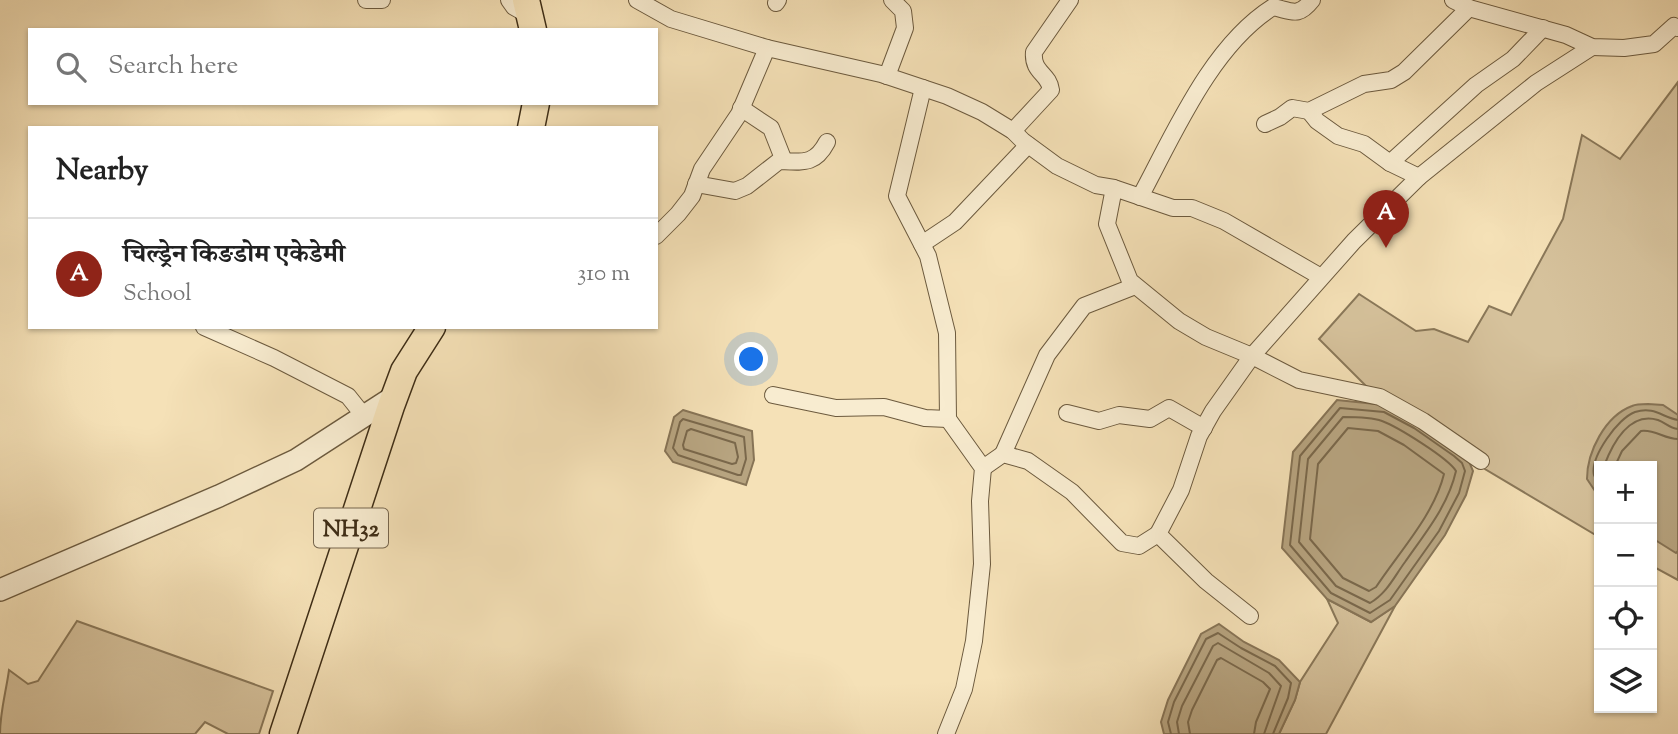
<!DOCTYPE html>
<html lang="en">
<head>
<meta charset="utf-8">
<style>
  body { margin:0; font-family:"Sorts Mill Goudy","Noto Serif Devanagari",serif; background:#f6f6f6; color:#222 }
  .controls { position:absolute; right:21px; bottom:21px; display:grid; overflow:hidden; border-radius:0px; box-shadow:0 2px 5px #0004 }
  .controls button { width:63px; height:63px; display:grid; place-items:center; padding:0; border:0; border-bottom:2px solid #e0e0e0; background:#fff; color:#222; font:35px sans-serif }
  .you { position:absolute; left:752px; top:360px; width:24px; height:24px; margin:-18px; border:5px solid #fff; border-radius:50%; background:#1a73e8; box-shadow:0 0 0 10px #1a73e833 }
  .badge { display:grid; place-items:center; width:46px; height:46px; border-radius:50%; background:#8f2418; color:#fff; font-size:23px; font-weight:700 }
  .pin { position:absolute; translate:-50% -58px; filter:drop-shadow(0 2px 4px #0008) }
  .pin::after { content:''; position:absolute; top:37px; width:24px; height:21px; background:inherit; clip-path:polygon(0 0,100% 0,50% 100%) }
  .list { margin:0; padding:0; list-style:none }
  h2 { display:flex; justify-content:space-between; align-items:center; height:91px; margin:0; padding:0 28px; font-size:30px }
  h2 small { font-size:23px; font-weight:400; color:#767676 }
  .list li { display:grid; grid-template-columns:46px 1fr auto; gap:21px; align-items:center; box-sizing:border-box; height:112px; padding:0 28px; border-top:2px solid #e0e0e0 }
  .list b { display:block; font-size:26px; white-space:nowrap }
  .list p { margin:0; font-size:23px; white-space:nowrap; color:#767676 }
  .list em { font-size:23px; font-style:normal; color:#767676 }
  .icon { flex:none; width:38px; height:38px; fill:none; stroke:currentColor; stroke-width:2; stroke-linecap:round; stroke-linejoin:round }
  .map { position:relative; flex:none; width:1678px; height:734px; overflow:hidden }
  .search { position:absolute; background:#fff; box-shadow:0 2px 5px #0004; left:28px; top:28px; width:630px; height:77px; display:flex; align-items:center; gap:18px; box-sizing:border-box; padding:0 24px; border-radius:0px; color:#767676; font-size:26px }
  .panel { position:absolute; background:#fff; box-shadow:0 2px 5px #0004; left:28px; top:126px; width:630px; height:203px; border-radius:0px }
  .map>svg:first-child { display:block }
  .green { fill:#d6c29c; stroke:#8a7859; stroke-width:2 }
  .water { fill:#b7a480; stroke:#877456; stroke-width:2 }
  .lines { fill:none; stroke-linecap:round; stroke-linejoin:round }
  .shore { stroke:#7a684b; stroke-width:2 }
  .minor-casing { stroke:#6c5a3e; stroke-width:18 }
  .tertiary-casing { stroke:#6c5a3e; stroke-width:24 }
  .primary-casing { stroke:#3e2d16; stroke-width:29 }
  .minor { stroke:#f8ecd0; stroke-width:16 }
  .tertiary { stroke:#f8ecd0; stroke-width:21 }
  .primary { stroke:#f5e1b7; stroke-width:26 }
  .labels { text-anchor:middle; stroke-width:7; stroke-linejoin:round; paint-order:stroke }
  .shield { fill:#f8ecd0; stroke:#76664e; stroke-width:2 }
  .shield-label { font-size:23px; font-weight:bold; fill:#3e2d16 }
</style>
</head>
<body>
<div class="map">
<svg width="1678" height="734" viewBox="0 0 1678 734">
  <rect width="100%" height="100%" fill="#f5e1b7"/>
  <filter id="stains"><feTurbulence type="fractalNoise" baseFrequency=".00286" numOctaves="4"/><feColorMatrix values="0 0 0 0 .2 0 0 0 0 .09 0 0 0 0 .02 0 0 0 .5 -.17"/></filter>
  <radialGradient id="worn" r=".72"><stop offset=".6" stop-color="#630" stop-opacity="0"/><stop offset="1" stop-color="#630" stop-opacity=".3"/></radialGradient>
  <!-- green -->
  <g class="green">
    <polygon points="1678,82 1678,580 1652,566 1652,466 1599,466 1599,537 1468,459 1385,405 1319,339 1359,294 1416,331 1434,329 1468,342 1489,306 1511,315 1563,219 1582,135 1620,159"/>
    <polygon points="1327,599 1371,622 1395,606 1326,734 1279,734 1295,700 1300,682 1338,623"/>
    <path d="M77 621 273 691 259 734H228L205 722 195 734H0C0 712 6 692 9 670L28 684 38 681Z"/>
  </g>
  <!-- water -->
  <g class="water">
    <polygon points="1337,400 1385,405 1468,459 1473,471 1466,495 1445,535 1395,606 1371,622 1327,599 1282,548 1293,452"/>
    <path d="M1648 404 1663 405 1678 415V551L1676 553 1652 538V466H1599V497L1587 479C1587 452 1605 416 1632 406 1636 404 1643 404 1648 404Z"/>
    <polygon points="683,410 752,431 754,460 746,485 673,462 665,451 674,417"/>
    <polygon points="1219,624 1244,642 1279,660 1300,682 1295,700 1279,734 1164,734 1161,722 1168,700 1201,634"/>
  </g>
  <g class="lines">
    <!-- shore -->
    <g class="shore">
      <polygon points="1340,408 1384,412 1414,428 1454,456 1462,463 1465,471 1459,493 1439,531 1390,600 1370,613 1331,593 1290,545 1300,456"/>
      <path d="M1343 417C1354 417 1371 417 1382 421 1398 427 1448 458 1456 471 1448 506 1425 533 1405 562 1394 577 1387 593 1370 603L1336 586 1299 542 1308 459Z"/>
      <polygon points="683,419 744,437 746,459 741,475 738,475 678,455 673,448 680,422"/>
      <path d="M1348 428 1378 431 1404 445 1444 474C1434 515 1399 552 1376 587L1369 591 1343 578 1310 539 1318 464Z"/>
      <polygon points="691,429 735,443 738,457 736,463 732,464 684,449 683,445 687,431"/>
      <path d="M1604 466C1612 445 1629 411 1658 420 1666 423 1669 428 1678 429"/>
      <path d="M1615 466 1622 451 1641 431C1655 429 1664 439 1678 439"/>
      <path d="M1599 485C1598 482 1595 478 1594 475 1590 457 1618 418 1635 412 1655 406 1663 418 1678 420"/>
      <polyline points="1171,734 1168,722 1174,702 1206,639 1218,633 1241,648 1275,666 1291,683 1288,698 1273,734"/>
      <polyline points="1179,734 1177,722 1182,706 1213,646 1218,643 1269,673 1281,686 1264,734"/>
      <polyline points="1190,734 1188,722 1192,710 1217,660 1221,658 1263,682 1270,689 1256,722 1254,734"/>
    </g>
    <!-- minor casing -->
    <g class="minor-casing">
      <g id="minor">
        <polyline points="366,0 382,0"/>
        <polyline points="509,0 514,7 530,16"/>
        <polyline points="637,0 671,19 767,48 881,74 947,96 982,112 1013,131 1023,141 1057,166 1096,185 1114,188 1173,208 1192,208 1224,221 1321,277"/>
        <polyline points="1453,0 1469,8 1566,35 1592,47 1624,48 1654,44 1674,26 1678,28"/>
        <polyline points="776,3 778,0"/>
        <polyline points="887,76 905,28 903,11 892,0"/>
        <polyline points="923,88 897,196 928,256 947,333 948,419 983,468 980,501 982,564 974,641 964,689 946,734"/>
        <polyline points="741,108 771,128 784,161"/>
        <polyline points="1309,111 1317,121 1338,136 1364,144 1390,163 1419,177"/>
        <polyline points="1265,124 1280,117 1292,108 1309,111 1364,84 1391,80 1404,72 1469,8"/>
        <path d="M1013 131 1051 90C1049 73 1032 73 1034 52L1070 0"/>
        <polyline points="1390,163 1476,85 1513,59 1543,28"/>
        <path d="M696 184 735 191 747 186 779 161C803 162 815 165 827 142"/>
        <polyline points="1114,188 1107,224 1130,281 1179,321 1206,337 1252,356 1299,380 1380,397 1423,421 1481,461"/>
        <path d="M1140 197C1174 134 1211 46 1273 7 1292 11 1298 18 1312 0"/>
        <polyline points="656,236 678,214 692,196 702,169 739,114 767,48"/>
        <polyline points="922,244 955,222 1028,145"/>
        <polyline points="204,327 274,358 348,396 364,416"/>
        <polyline points="773,395 836,408 884,407 925,418 948,419"/>
        <polyline points="1067,413 1099,421 1119,415 1150,419 1169,408 1204,428"/>
        <polyline points="1003,454 1047,355 1084,306 1135,286"/>
        <polyline points="983,468 1003,454 1028,461 1072,492 1122,543 1139,546 1158,534 1206,581 1250,616"/>
        <polyline points="1158,534 1181,490 1199,436 1213,411 1252,356 1354,241 1419,177 1536,83 1592,47"/>
      </g>
    </g>
    <!-- tertiary casing -->
    <g class="tertiary-casing">
      <polyline id="tertiary" points="0,590 219,496 296,460 395,396"/>
    </g>
    <!-- primary casing -->
    <g class="primary-casing">
      <g id="primary">
        <polyline points="526,0 533,30"/>
        <polyline points="531,128 536,103"/>
        <polyline points="283,734 391,406 404,371 432,327"/>
      </g>
    </g>
    <!-- minor -->
    <use href="#minor" class="minor"/>
    <!-- tertiary -->
    <use href="#tertiary" class="tertiary"/>
    <!-- primary -->
    <use href="#primary" class="primary"/>
  </g>
  <g class="labels">
    <!-- shield labels -->
    <rect class="shield" x="314" y="508.5" width="74" height="39" rx="5"/>
    <g class="shield-label">
      <text x="351" y="536">NH32</text>
    </g>
  </g>
  <rect width="100%" height="100%" filter="url(#stains)"/>
  <rect width="100%" height="100%" fill="url(#worn)"/>
</svg>
<div class="controls">
<button>+</button>
<button>−</button>
<button><svg class="icon" aria-label="locate" viewBox="0 0 24 24"><circle cx="12" cy="12" r="6"/><path d="M12 2v4M12 18v4M2 12h4M18 12h4"/></svg></button>
<button><svg class="icon" aria-label="layers" viewBox="0 0 24 24"><path d="M12 4l9 5-9 5-9-5zM3 14l9 5 9-5"/></svg></button>
</div>
<div class="you"></div>
<div class="pin badge" style="left:1386px;top:248px">A</div>
<div class="search"><svg class="icon" aria-label="search" viewBox="0 0 24 24"><circle cx="10" cy="10" r="6"/><path d="M15 15l6 6"/></svg>Search here</div>
<section class="panel">
<h2>Nearby<small></small></h2>
<ul class="list">
<li><span class="badge">A</span><div><b>चिल्ड्रेन किङडोम एकेडेमी</b><p>School</p></div><em>310 m</em></li>
</ul>
</section>
</div>
</body>
</html>
